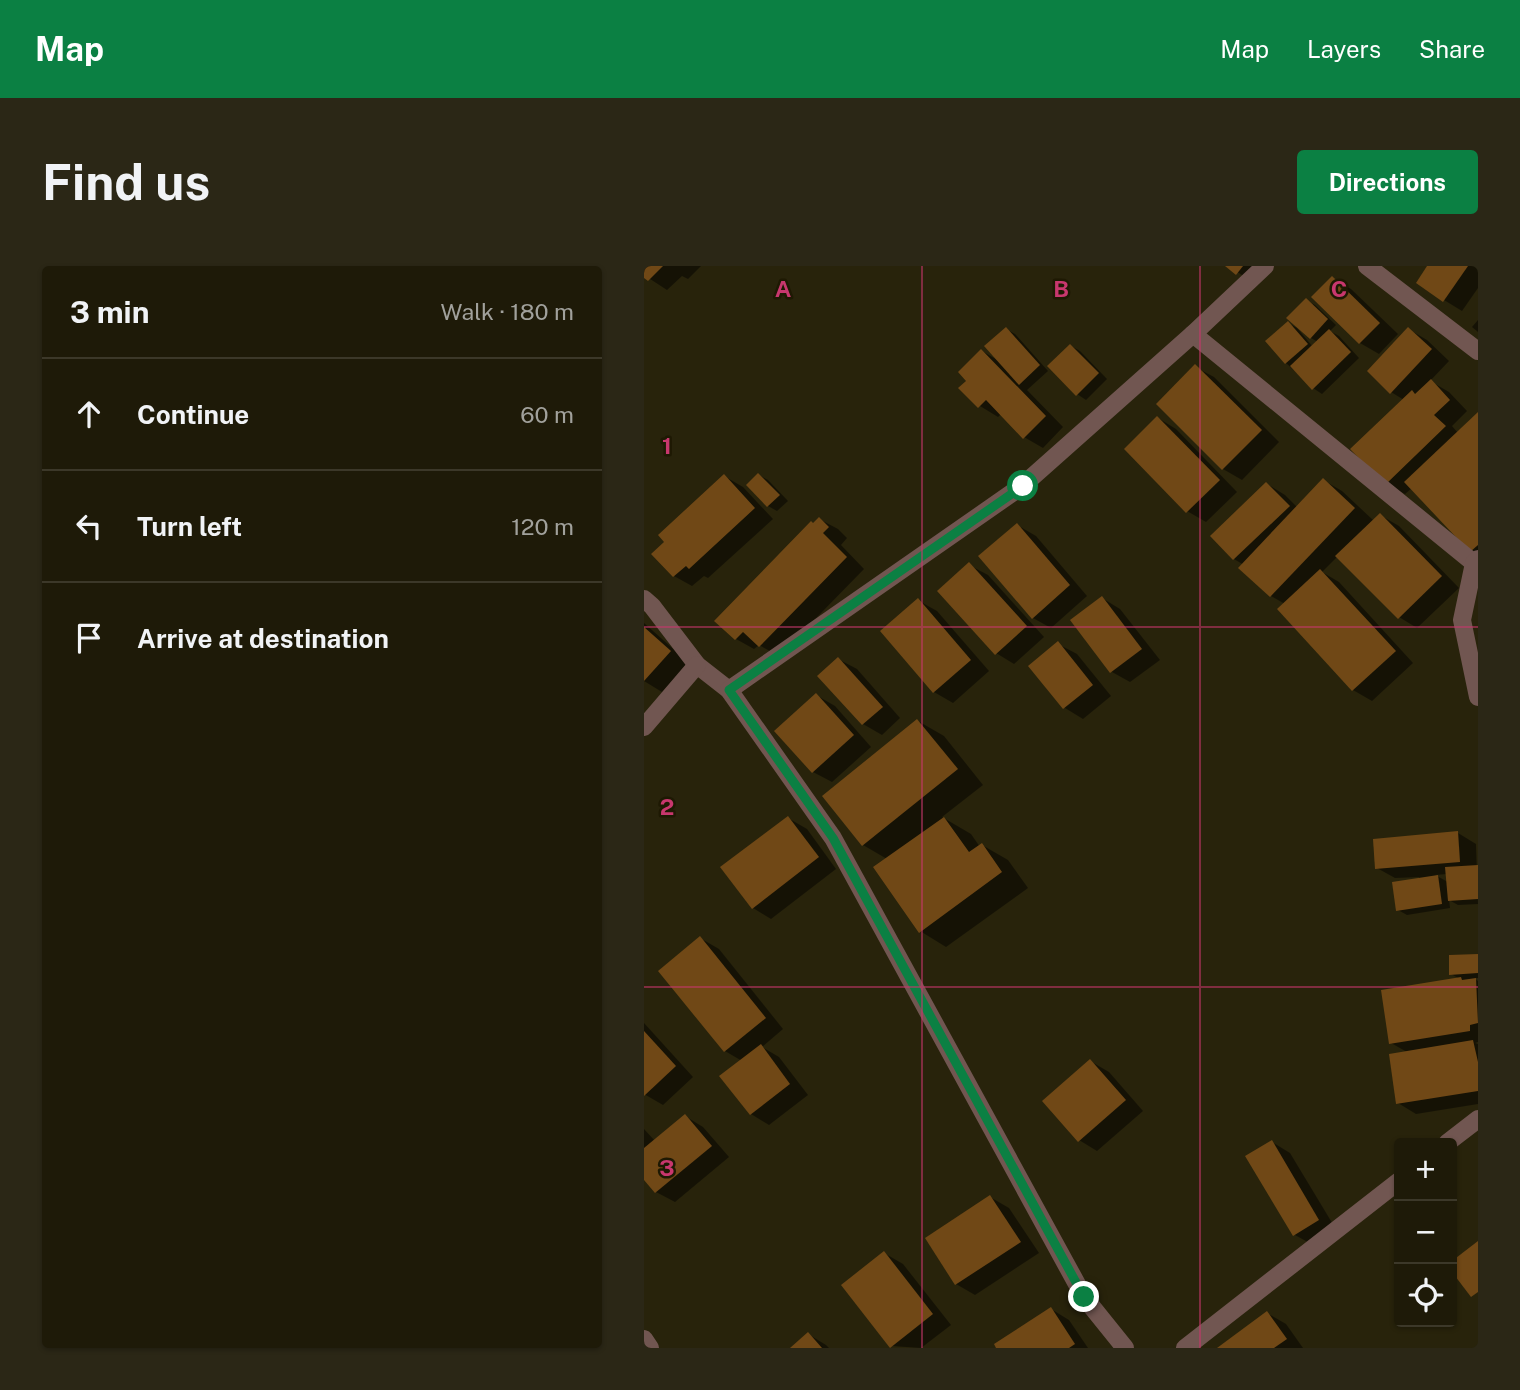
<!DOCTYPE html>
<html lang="en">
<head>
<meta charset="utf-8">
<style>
  body { margin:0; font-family:"Public Sans",sans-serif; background:#2b2716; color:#f1f3f6 }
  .controls { position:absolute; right:21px; bottom:21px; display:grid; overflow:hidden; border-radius:7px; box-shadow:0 2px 5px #0004 }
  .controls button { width:63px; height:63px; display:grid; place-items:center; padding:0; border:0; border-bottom:2px solid #3c3829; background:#1e1a08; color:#f1f3f6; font:35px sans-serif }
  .stop { position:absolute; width:21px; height:21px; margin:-16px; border:5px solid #0b8043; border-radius:50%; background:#fff }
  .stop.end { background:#0b8043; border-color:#fff; box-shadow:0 2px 7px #0008 }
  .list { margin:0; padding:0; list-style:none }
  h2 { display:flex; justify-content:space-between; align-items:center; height:91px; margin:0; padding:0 28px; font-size:30px }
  h2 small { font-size:23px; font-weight:400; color:#a1a19c }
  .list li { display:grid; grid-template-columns:46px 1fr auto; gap:21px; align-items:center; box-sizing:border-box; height:112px; padding:0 28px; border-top:2px solid #3c3829 }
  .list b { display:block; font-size:26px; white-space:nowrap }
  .list em { font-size:23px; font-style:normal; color:#a1a19c }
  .icon { flex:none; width:38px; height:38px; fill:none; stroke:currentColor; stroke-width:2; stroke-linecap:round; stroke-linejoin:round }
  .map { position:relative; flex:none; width:834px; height:1082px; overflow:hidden; border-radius:7px }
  header { display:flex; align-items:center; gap:42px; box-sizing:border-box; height:98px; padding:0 35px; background:#0b8043; color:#fff }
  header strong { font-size:33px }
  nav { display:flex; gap:38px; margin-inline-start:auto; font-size:24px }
  .intro { display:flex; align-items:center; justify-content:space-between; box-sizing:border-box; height:168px; padding:0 42px }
  h1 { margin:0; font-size:49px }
  .button { padding:18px 32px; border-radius:7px; background:#0b8043; color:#fff; font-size:24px; font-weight:700 }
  main { display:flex; gap:42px; padding:0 42px }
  aside { flex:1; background:#1e1a08; border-radius:7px; box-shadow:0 2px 5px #0004 }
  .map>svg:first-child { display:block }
  .shadow { fill:#0007; fill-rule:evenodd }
  .building { fill:#704816 }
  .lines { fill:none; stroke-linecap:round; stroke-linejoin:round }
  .lane { stroke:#715651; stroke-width:18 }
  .street { stroke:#715651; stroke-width:18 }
  .route { stroke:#0b8043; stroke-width:9 }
  .grid { fill:none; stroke:#c8376e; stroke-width:2; stroke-opacity:0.55 }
  .grid-label { font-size:23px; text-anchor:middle; font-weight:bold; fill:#c8376e; stroke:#1e1903; stroke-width:5; stroke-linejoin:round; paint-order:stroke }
</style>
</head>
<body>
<header>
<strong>Map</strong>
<nav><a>Map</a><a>Layers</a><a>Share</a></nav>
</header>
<div class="intro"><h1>Find us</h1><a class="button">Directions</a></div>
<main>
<aside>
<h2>3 min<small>Walk · 180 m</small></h2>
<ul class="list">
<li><svg class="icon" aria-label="ahead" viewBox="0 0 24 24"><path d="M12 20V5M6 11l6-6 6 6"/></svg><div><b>Continue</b></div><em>60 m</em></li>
<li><svg class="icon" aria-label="left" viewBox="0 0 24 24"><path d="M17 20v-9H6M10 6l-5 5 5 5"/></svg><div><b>Turn left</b></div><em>120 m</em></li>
<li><svg class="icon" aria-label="arrive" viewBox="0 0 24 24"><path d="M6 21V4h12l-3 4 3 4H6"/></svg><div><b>Arrive at destination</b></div></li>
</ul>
</aside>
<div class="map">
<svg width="834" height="1082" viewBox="0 0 834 1082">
  <rect width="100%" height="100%" fill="#28230b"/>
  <!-- shadow -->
  <g class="shadow">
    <polygon points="0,0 57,0 44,13 38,10 23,24 0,9"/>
    <polygon points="584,0 626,0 612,18"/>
    <polygon points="785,0 834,0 834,22 818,45 800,34"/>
    <polygon points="688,12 707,23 754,68 735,88 716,77 670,31"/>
    <polygon points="662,34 671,39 692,59 686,65 695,70 715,92 678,128 669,122 642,97 644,57 653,62 669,81 674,76 667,72"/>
    <polygon points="834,54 834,66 828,61"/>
    <polygon points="362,63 371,68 404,105 383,124 419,161 399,182 380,171 357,148 354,151 336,140 324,115 338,85 355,95"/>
    <polygon points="764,63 783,74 805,95 786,115 805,126 823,145 808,160 814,167 834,149 834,289 827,285 768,222 761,228 742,218 760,134 747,126"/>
    <polygon points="427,80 436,85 463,113 442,134 433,128"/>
    <polygon points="551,101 570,111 635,176 598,214 579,203 514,138"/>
    <polygon points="514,152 532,163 593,226 562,256 543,245"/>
    <polygon points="115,209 124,214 144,235 133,245 124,240 105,219"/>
    <polygon points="80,210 99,221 129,253 64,312 60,310 48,320 30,310"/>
    <polygon points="679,214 698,225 730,255 736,249 755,260 815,322 773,362 755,351 694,290 678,306 695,316 769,397 728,435 709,424 635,344 641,338 627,330 597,302 600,299 590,293 623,218 641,229 654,242"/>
    <polygon points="175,253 194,263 203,272 197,279 220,303 135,390 115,379 110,383 92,373"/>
    <polygon points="373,259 392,270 443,330 407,362 389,352"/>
    <polygon points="325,299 344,309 400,371 370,398 352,387"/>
    <polygon points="458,332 476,343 516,394 486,416 468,406"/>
    <polygon points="275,335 293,345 345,405 309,437 290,426 238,365"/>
    <polygon points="0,357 45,397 18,426 0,415"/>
    <polygon points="414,378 433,388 467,430 439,453 421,442 386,400"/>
    <polygon points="194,393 213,403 256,452 238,469 219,458 175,410"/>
    <polygon points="172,429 191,440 227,481 188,516 169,506"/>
    <polygon points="274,455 300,470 339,519 298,551 327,568 336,581 338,579 364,594 384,622 302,681 276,665 243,593 219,579"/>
    <polygon points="144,552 163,563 192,603 127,653 109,642"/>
    <path d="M814 567 832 578 834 638 814 639 805 634 806 642 763 649 754 644 775 613V611L751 612 733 602ZM803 608 804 616 791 609Z"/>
    <polygon points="56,672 75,683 139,763 118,781 135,791 164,829 125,859 107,848 98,795 81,785"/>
    <polygon points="834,689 834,712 830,712 834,715 834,776 831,777 834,778 834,838 772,848 754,837 763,786 747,777 816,713 807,708"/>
    <polygon points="0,757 49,811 19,839 0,828"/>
    <polygon points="446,795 465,806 499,845 453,885 435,874"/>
    <polygon points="41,850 59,861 85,891 31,936 12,926 0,911 0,863 11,875"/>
    <polygon points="628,876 646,887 693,965 669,979 651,969"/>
    <polygon points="346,931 365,942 395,987 331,1029 312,1018"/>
    <polygon points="240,987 259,998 307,1059 277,1082 247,1080"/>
    <polygon points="407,1043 425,1054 444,1082 354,1082"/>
    <polygon points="623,1047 642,1058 659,1082 576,1082"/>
    <polygon points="164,1068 182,1079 185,1082 148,1082"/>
  </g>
  <!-- building -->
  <g class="building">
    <polygon points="0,0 19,0 4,15 0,12"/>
    <polygon points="581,0 599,0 592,9"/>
    <polygon points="783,0 824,0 799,36 772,17"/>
    <polygon points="688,10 736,57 715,78 667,31"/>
    <polygon points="662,32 684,53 666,73 642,52"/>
    <polygon points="644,55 664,78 641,98 621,75"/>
    <polygon points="362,61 396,99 375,119 340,80"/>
    <polygon points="764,61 788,83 746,128 723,105"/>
    <polygon points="685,63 707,86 668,124 646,100"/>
    <polygon points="426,78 455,107 432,130 403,100"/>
    <polygon points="337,83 402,150 379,173 342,134 334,142 314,122 322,115 314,106"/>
    <polygon points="551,98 618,164 578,204 512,138"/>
    <polygon points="787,113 806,134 790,149 802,160 741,219 706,183 768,124 771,128"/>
    <polygon points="834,146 834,279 826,286 760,216"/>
    <polygon points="513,150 576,214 542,247 480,183"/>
    <polygon points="114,207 136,229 123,241 102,219"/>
    <polygon points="80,208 111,242 45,303 42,300 29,311 7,288 20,276 14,269"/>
    <polygon points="679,212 711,242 626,331 594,302"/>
    <polygon points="622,216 646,240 589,294 566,270"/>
    <polygon points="736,247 798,310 754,353 691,290"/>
    <polygon points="175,251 185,261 179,267 203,291 115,381 99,366 91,374 70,355 167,255 169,257"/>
    <polygon points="373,257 426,319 388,353 334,290"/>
    <polygon points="325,296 383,360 351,389 293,325"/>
    <polygon points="676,303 752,385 708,425 633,343"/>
    <polygon points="458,330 498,383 466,407 426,354"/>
    <polygon points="274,332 327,394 289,427 236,365"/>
    <polygon points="0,361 27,385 0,415"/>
    <polygon points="414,375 449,419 419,443 384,400"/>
    <polygon points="194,391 239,441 218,459 173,410"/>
    <polygon points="172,427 210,469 168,507 130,465"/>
    <polygon points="273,453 314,503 218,580 178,530"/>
    <polygon points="144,550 175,591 108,643 76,601"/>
    <polygon points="300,551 325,586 338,577 358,606 275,667 229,601"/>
    <polygon points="814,565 816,596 731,603 729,573"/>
    <polygon points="834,599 834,633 804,635 801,601"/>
    <polygon points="794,609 798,638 752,645 748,616"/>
    <polygon points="56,670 122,752 80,786 14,705"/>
    <polygon points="834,688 834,707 805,709 805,689"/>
    <polygon points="817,711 818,714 832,712 834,757 826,759 826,765 745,778 737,724"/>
    <polygon points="0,765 32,800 0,830"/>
    <polygon points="829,774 834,796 834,825 752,838 745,788"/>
    <polygon points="117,778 146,818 106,849 75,810"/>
    <polygon points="446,793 482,834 434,876 398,835"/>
    <polygon points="41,848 68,880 11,927 0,914 0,882"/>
    <polygon points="628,874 675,954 649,970 601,890"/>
    <polygon points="346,929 377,976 311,1019 281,972"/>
    <polygon points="834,975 834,1026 827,1031 808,1006 808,995"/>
    <polygon points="240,985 289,1048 246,1082 197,1019"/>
    <polygon points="407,1041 431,1078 425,1082 352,1082 350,1078"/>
    <polygon points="623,1045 643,1073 630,1082 573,1082"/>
    <polygon points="164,1066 178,1082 146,1082"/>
  </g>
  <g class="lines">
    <!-- lane -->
    <polyline class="lane" points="549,68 830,297"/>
    <!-- street -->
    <g class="street">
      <polyline points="723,0 834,85"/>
      <polyline points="834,293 830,297 818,354 834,431"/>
      <polyline points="0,333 8,340 53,399 85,424 189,572 440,1031 481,1082"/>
      <polyline points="85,424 378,220 549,68 621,0"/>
      <polyline points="0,461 53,399"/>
      <polyline points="803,877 834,853"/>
      <polyline points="0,1073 6,1082"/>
      <polyline points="541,1082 755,915"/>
    </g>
  </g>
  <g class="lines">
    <!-- route -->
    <polyline class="route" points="379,220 85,424 189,572 440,1031"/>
  </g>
  <!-- grid -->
  <path class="grid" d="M278 0V1082M556 0V1082M0 361H834M0 721H834"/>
  <g class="grid-label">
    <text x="139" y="31">A</text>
    <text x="417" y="31">B</text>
    <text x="695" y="31">C</text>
    <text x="23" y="188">1</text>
    <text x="23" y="549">2</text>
    <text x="23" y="910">3</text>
  </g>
</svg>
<div class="controls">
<button>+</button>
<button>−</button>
<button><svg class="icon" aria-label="locate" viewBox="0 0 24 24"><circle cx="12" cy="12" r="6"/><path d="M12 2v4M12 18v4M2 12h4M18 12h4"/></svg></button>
</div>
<div class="stop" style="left:379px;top:220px"></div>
<div class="stop end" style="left:440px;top:1031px"></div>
</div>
</main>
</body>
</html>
